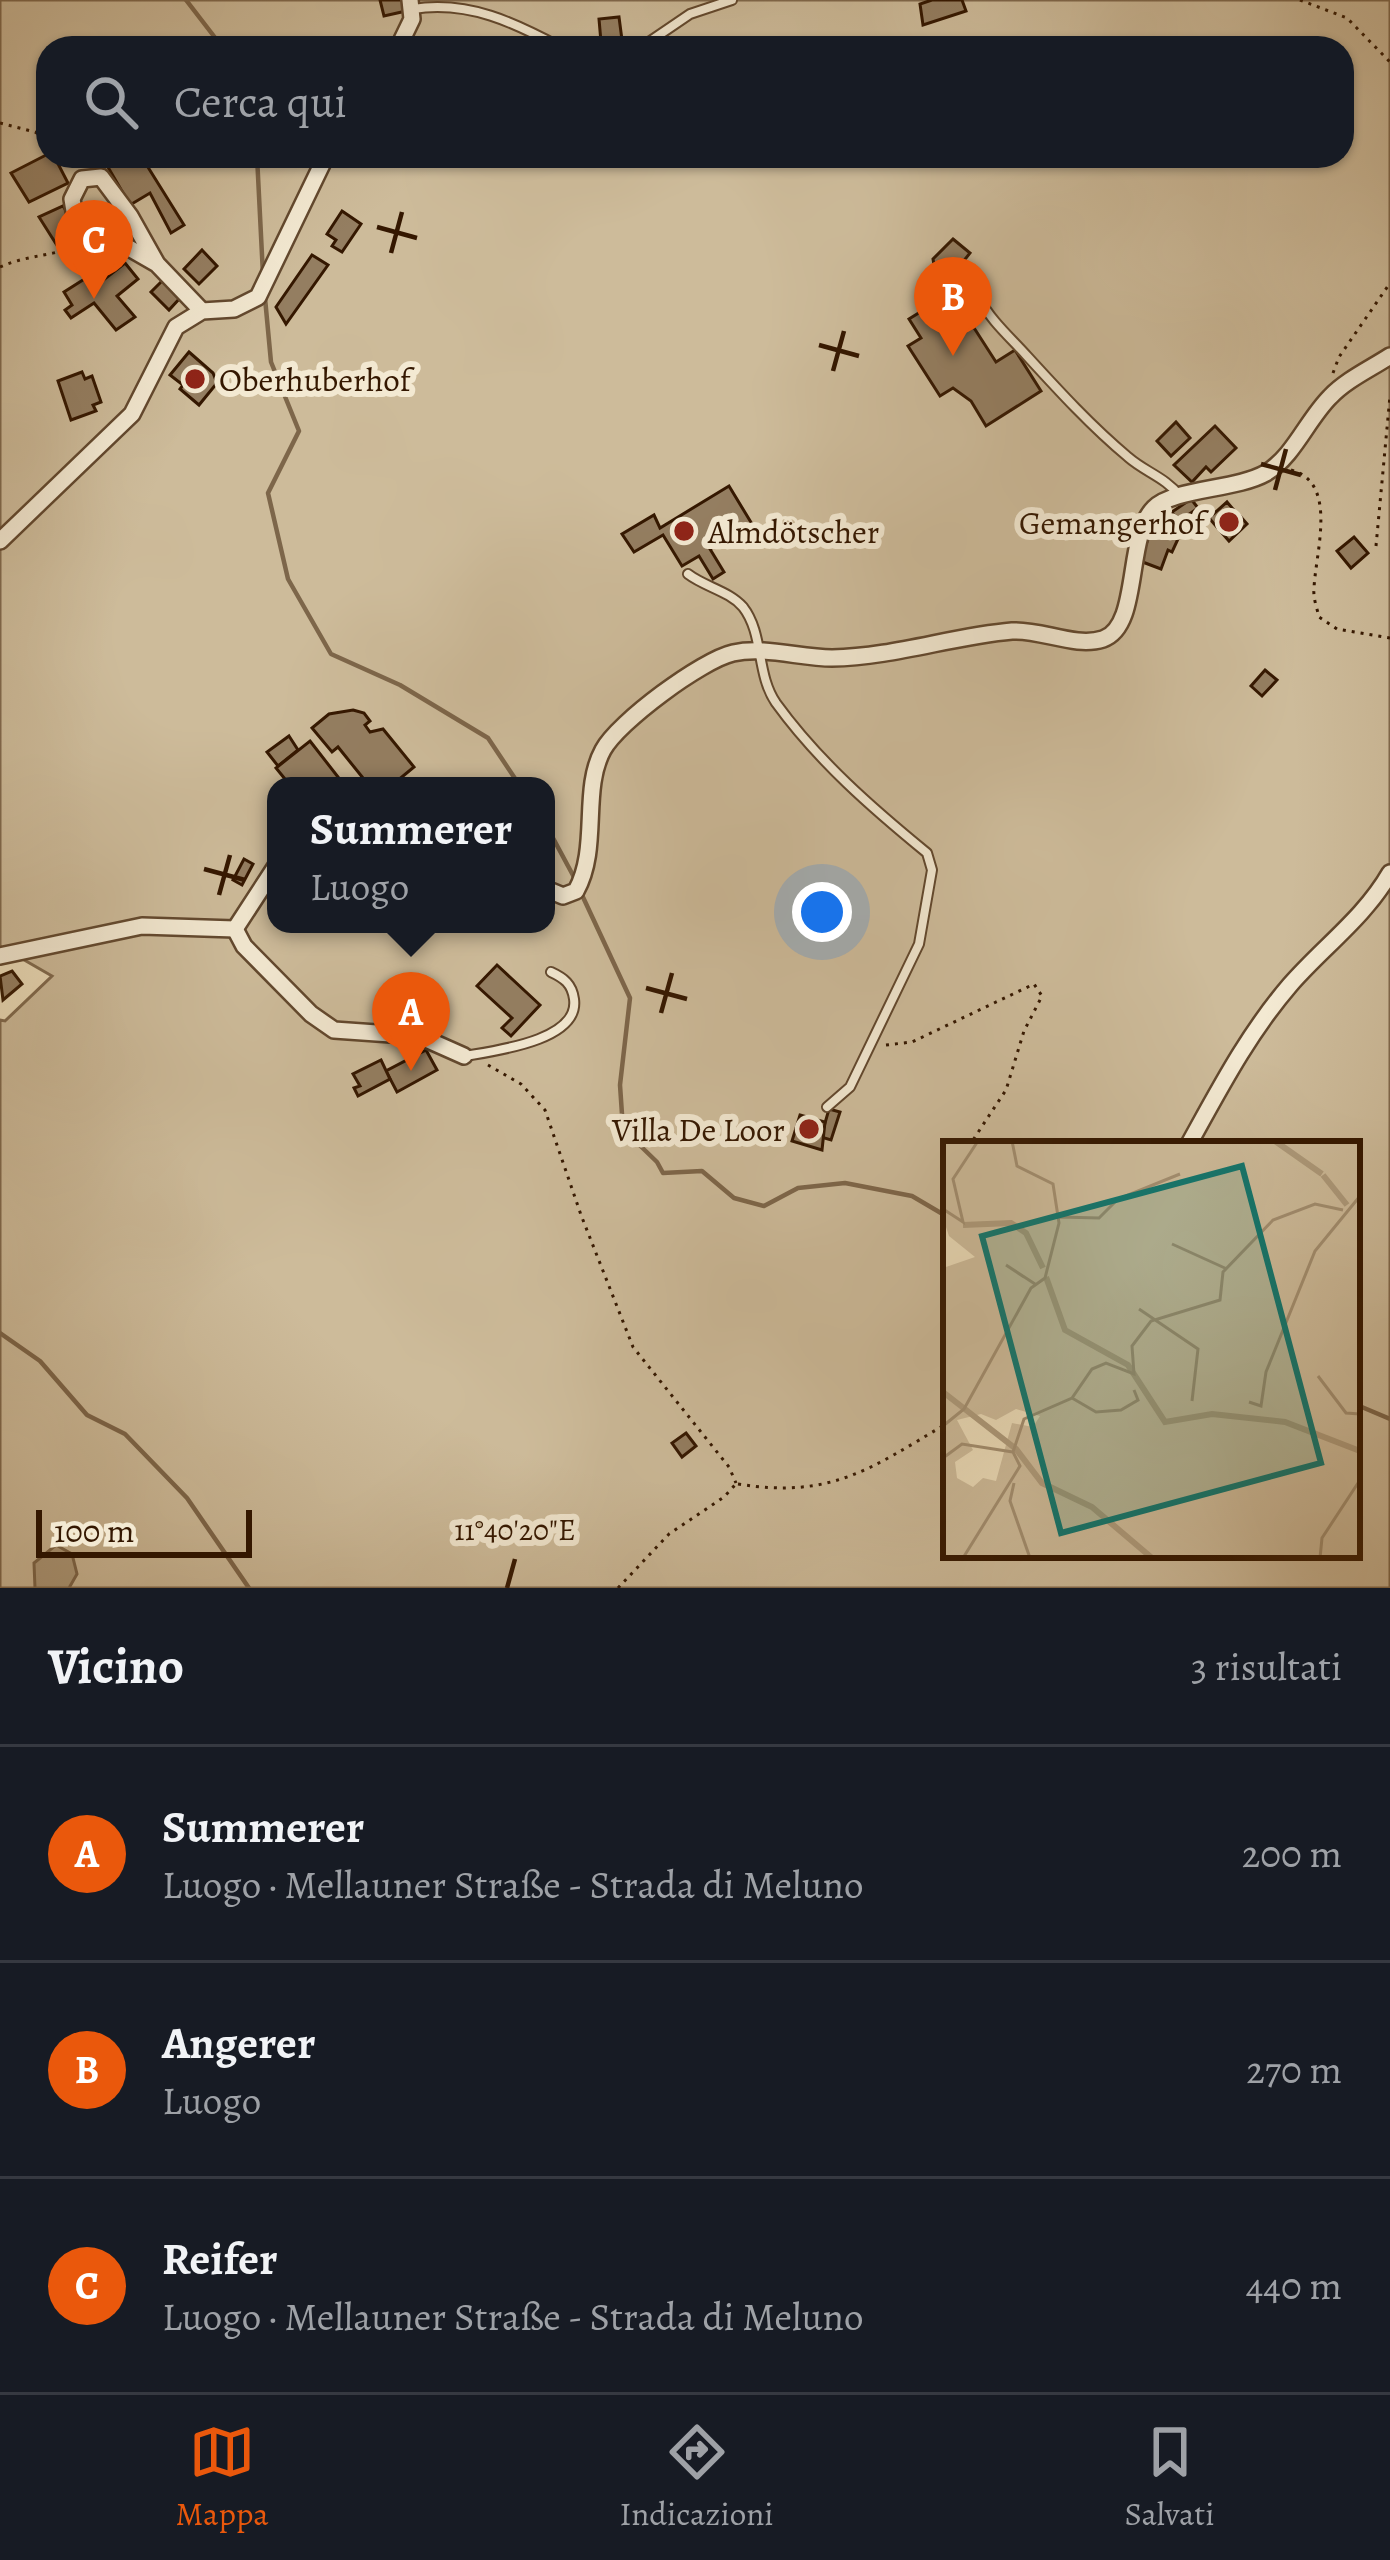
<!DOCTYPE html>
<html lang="it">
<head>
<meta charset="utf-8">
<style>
  body { margin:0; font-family:Alegreya,serif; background:#20242c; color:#f1f3f6 }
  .scale { position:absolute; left:36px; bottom:30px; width:216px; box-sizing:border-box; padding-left:12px; border:6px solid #341700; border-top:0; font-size:33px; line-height:42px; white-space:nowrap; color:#341700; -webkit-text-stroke:9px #f3e9d2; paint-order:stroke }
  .you { position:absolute; left:822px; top:912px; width:42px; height:42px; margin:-30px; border:9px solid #fff; border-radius:50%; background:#1a73e8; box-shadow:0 0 0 18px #1a73e833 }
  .badge { display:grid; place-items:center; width:78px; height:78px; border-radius:50%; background:#ea580c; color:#fff; font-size:39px; font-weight:700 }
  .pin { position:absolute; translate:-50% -99px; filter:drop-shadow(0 3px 6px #0008) }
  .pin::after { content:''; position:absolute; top:63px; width:42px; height:36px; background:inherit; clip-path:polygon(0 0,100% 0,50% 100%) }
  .popup { position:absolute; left:267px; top:777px; width:288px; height:156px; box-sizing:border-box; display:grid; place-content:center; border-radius:24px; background:#171b24; filter:drop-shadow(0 3px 9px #0005); font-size:39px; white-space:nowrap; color:#9ea1a6 }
  .popup b { font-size:45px; color:#f1f3f6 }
  .popup::after { content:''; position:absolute; left:50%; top:100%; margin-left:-24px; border:24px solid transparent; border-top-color:#171b24 }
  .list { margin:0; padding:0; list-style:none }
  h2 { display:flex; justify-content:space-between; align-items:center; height:156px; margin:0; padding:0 48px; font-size:51px }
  h2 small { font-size:39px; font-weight:400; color:#9ea1a6 }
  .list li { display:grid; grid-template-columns:78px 1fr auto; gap:36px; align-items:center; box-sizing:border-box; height:216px; padding:0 48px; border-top:3px solid #363941 }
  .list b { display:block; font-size:45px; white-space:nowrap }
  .list p { margin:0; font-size:39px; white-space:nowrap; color:#9ea1a6 }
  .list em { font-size:39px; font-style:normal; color:#9ea1a6 }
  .icon { flex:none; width:66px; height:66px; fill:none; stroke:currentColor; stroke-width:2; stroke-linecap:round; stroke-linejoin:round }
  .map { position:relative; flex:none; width:1390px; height:1588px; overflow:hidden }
  .search { position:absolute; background:#171b24; box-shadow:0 3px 9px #0004; left:36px; right:36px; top:36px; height:132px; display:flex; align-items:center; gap:30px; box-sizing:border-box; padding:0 42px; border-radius:36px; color:#9ea1a6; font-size:45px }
  .sheet { height:804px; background:#171b24 }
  nav { display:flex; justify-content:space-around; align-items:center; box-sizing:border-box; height:168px; border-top:3px solid #363941; background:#171b24; font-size:33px; color:#9ea1a6 }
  nav a { display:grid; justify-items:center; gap:6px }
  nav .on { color:#ea580c }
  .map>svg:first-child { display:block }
  .green { fill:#cdbb9a; stroke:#80694d; stroke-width:3; fill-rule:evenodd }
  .water { fill:#ad9a7b; stroke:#7d664a; stroke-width:3 }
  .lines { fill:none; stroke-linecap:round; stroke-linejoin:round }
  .stream { stroke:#7d664a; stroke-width:4.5 }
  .building { fill:#947e61; stroke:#341700; stroke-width:3 }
  .service-casing { stroke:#62482e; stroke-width:12 }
  .minor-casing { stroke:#62482e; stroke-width:20 }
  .path { stroke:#341700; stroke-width:3; stroke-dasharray:3 6; stroke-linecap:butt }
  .service { stroke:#f3e9d2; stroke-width:8 }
  .minor { stroke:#f3e9d2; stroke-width:15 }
  .ticks { fill:none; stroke:#341700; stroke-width:4.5 }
  .poi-dot { fill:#8f2418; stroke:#f3e9d2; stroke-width:4.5 }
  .labels { text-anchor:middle; stroke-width:12; stroke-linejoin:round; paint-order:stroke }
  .poi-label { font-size:33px; fill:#341700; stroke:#f3e9d2; text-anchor:start }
  .inset-river { fill:none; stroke:#ad9a7b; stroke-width:6 }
  .inset-road { fill:none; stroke:#a28e70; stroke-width:3 }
  .view { fill:#0f766e; fill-opacity:0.15; stroke:#0f766e; stroke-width:6 }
  .inset-edge { fill:none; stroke:#341700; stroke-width:6 }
  .ticks-label { font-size:30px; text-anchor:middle; fill:#341700; stroke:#f3e9d2; stroke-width:12; stroke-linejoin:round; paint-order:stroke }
</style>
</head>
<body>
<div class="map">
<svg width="1390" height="1588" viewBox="0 0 1390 1588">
  <rect width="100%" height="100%" fill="#ecddba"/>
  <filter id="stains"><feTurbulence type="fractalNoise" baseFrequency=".00167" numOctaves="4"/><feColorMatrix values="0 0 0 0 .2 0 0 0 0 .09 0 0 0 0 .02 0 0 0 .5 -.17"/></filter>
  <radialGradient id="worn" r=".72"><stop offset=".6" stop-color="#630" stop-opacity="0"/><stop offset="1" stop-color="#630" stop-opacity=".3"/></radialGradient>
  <!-- green -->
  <path class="green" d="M0 0H1390V1588H0V1020L5 1021 52 976 0 946ZM48 48H1342V156H48ZM276 786H546V924H276ZM946 1144H1357V1555H946Z"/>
  <!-- water -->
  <polygon class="water" points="56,1545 72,1554 77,1574 69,1588 35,1588 34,1563"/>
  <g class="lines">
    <!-- stream -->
    <g class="stream">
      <polyline points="186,0 223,48"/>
      <polyline points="257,156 263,275"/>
      <polyline points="265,298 271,362 299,431 268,493 288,579 331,654 400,685 488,738 520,786"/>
      <polyline points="546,825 575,879"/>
      <polyline points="582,895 630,998 620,1085 623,1129 657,1162 663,1173 702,1171 734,1198 764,1206 798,1188 845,1183 912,1196 946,1216"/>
      <polyline points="0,1333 40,1361 87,1415 125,1434 187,1498 249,1588"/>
      <polyline points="1357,1405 1390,1419"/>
    </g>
  </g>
  <!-- building -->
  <g class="building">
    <polygon points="380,0 404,0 406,11 384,16"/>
    <polygon points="932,0 962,0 966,11 923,25 920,4"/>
    <polygon points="619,17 622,40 601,42 599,19"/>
    <polygon points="48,154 54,156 68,183 29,202 11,173"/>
    <polygon points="115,156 141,156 184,225 171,233 150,193 130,205 105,162"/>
    <polygon points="63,206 80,233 58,247 39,217"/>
    <polygon points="342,211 361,224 342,252 332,246 336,240 327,234"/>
    <polygon points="953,239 970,253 951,277 934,265 933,259"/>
    <polygon points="202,250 217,266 199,284 184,269"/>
    <polygon points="312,255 328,265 286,324 276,307"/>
    <polygon points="125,263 138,279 117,296 135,317 116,330 94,303 71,318 65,310 72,305 64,292 86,278 93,288"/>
    <polygon points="162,281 180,298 169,310 151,292"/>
    <polygon points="946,296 962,320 967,317 996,362 1015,350 1041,391 986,426 971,401 953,388 940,396 908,346 921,338 909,319"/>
    <polygon points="189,352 213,373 217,383 199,405 180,389 183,385 170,375"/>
    <polygon points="82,372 85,379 92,376 101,402 93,405 96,411 71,420 58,381"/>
    <polygon points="1176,422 1190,438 1171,456 1157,441"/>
    <polygon points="1215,426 1236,448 1211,472 1206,467 1192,482 1174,465"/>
    <polygon points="729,486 752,524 710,549 724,572 713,579 699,556 682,566 663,535 634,552 622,534 654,515 660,528"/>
    <polygon points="1191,499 1198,508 1178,522 1172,512"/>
    <polygon points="1227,502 1238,515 1236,520 1240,516 1247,524 1229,541 1209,518"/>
    <polygon points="1152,528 1178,539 1172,552 1168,550 1161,569 1140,561"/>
    <polygon points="1354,537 1368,553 1351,568 1337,551"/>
    <polygon points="1265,670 1277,680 1262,696 1251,686"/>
    <polygon points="353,710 364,713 370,721 365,725 370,732 383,729 414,767 391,786 358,786 356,783 363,778 338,747 332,752 312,728 329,714"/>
    <polygon points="289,736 298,750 278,766 267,752"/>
    <polygon points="310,741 345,786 278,784 285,779 276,768"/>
    <polygon points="244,859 253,864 242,885 233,880"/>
    <polygon points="497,965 540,1005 511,1036 502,1028 512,1018 477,986"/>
    <polygon points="12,971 22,984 3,1000 0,976"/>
    <polygon points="426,1050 437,1070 397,1092 386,1071"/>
    <polygon points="381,1060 390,1079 358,1096 354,1088 360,1086 353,1074"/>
    <polygon points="829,1109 840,1112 831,1140 821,1137"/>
    <polygon points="800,1115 825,1122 822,1150 792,1141"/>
    <polygon points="686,1433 696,1446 682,1457 672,1443"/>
  </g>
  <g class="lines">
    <!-- service casing -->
    <g class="service-casing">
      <g id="service">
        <path d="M413 9C469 0 515 23 562 48"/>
        <polyline points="640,48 690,14 732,0"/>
        <path d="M938 296 961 292 979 298C991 321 1010 337 1027 356 1059 391 1091 426 1128 457 1145 472 1165 477 1180 496"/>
        <path d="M688 574C705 587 729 591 743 607 764 634 756 674 776 703 818 761 872 808 927 853L932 870 919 944 850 1087 827 1107"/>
        <path d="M465 1056C493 1051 580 1041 574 999 572 984 564 978 551 972"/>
      </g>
    </g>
    <!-- minor casing -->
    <g class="minor-casing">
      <g id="minor">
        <polyline points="398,48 412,19 410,0"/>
        <polyline points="157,264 130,216 101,177 82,179 72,199 74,211 89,225 157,264 202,311"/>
        <polyline points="0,541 132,414 176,327 202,311 234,309 258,297 326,156"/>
        <path d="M546 889 563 896 576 891C600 848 581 790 603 750 618 722 702 660 733 653 765 646 800 658 832 658 893 657 953 636 1012 631 1041 629 1075 648 1103 639 1141 626 1125 537 1154 508 1174 488 1236 490 1266 473 1294 456 1307 420 1330 397 1346 380 1370 369 1390 356"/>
        <polyline points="235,929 244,946 311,1014 334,1030 419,1036 464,1056"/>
        <polyline points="0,956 142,926 235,929 276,866"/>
        <path d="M1189 1144C1220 1088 1248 1034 1290 985 1323 947 1364 918 1390 873"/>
      </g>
    </g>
    <!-- path -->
    <g class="path">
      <polyline points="1300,0 1347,18 1390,62"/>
      <polyline points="0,123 35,132 48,140"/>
      <polyline points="67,156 76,167"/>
      <path d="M0 267C32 253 57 257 85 242"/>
      <polyline points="1333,373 1339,357 1390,283"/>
      <path d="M1291 470C1339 482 1315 554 1314 589 1313 598 1317 608 1319 617L1337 629 1390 638"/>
      <polyline points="1376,546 1390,396"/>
      <polyline points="886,1045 912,1042 1034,984 1042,996 1024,1031 1006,1090 971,1143"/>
      <polyline points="488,1065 521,1084 545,1110 581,1215 633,1347 729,1467 736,1483"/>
      <path d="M738 1484C831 1499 870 1469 946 1424"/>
      <polyline points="618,1588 669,1534 724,1497 735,1485"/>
    </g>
    <!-- service -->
    <use href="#service" class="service"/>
    <!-- minor -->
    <use href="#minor" class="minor"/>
  </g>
  <!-- ticks -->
  <path class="ticks" d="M377 227 417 238M391 253 402 212M819 345 859 356M833 371 844 331M1261 464 1301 475M1275 490 1286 449M204 869 245 880M219 895 230 855M646 988 687 999M661 1013 672 973M507 1588 515 1559"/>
  <!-- markers -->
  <g class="poi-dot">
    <circle cx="195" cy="379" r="12"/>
    <circle cx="1229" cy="522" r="12"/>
    <circle cx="684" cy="531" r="12"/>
    <circle cx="809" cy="1129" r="12"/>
  </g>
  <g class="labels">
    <!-- poi labels -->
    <g class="poi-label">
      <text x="219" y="391">Oberhuberhof</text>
      <text x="1205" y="534" text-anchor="end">Gemangerhof</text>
      <text x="708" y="543">Almdötscher</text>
      <text x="785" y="1141" text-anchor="end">Villa De Loor</text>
    </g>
  </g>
  <!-- overview -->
  <g transform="translate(943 1141)">
    <rect width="417" height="417" fill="#ecddba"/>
    <path d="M0 0H417V417H0V127L32 116 6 95 0 77ZM73 268 97 275 90 286 69 282 53 340 40 337 30 346 14 337 12 321 30 309 14 279 38 273 53 279Z" fill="#cdbb9a" fill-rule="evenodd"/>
    <path class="inset-river" d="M332 0 379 33M380 34 404 64M20 84 68 82 83 92 100 127M103 136 122 189 185 224 222 281 269 273 342 281 417 310M0 251 73 308 99 342 149 366 209 417"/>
    <path class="inset-road" d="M0 68 20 81 10 38 35 0M116 76 156 77 175 58 237 33M229 103 284 128M81 136 63 124 92 143M196 168 255 208 249 260M375 235 403 272 417 273M129 257 153 271 178 269 195 259 191 249M306 261 318 265 323 231 372 110 417 55M0 285 21 268 88 147 102 137 116 82 110 43 74 25 69 0M0 317 19 303 70 311 81 278 129 257 149 228 163 222 191 233 189 205 208 180 277 159 280 131 330 79 372 63 400 69M71 342 67 360 87 417M20 417 77 325 70 311M377 417 379 397 417 339"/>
    <path class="view" d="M299 25 378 322 118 392 39 95Z"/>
    <rect width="417" height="417" class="inset-edge"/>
  </g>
  <g class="ticks-label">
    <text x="515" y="1540">11°40'20"E</text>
  </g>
  <rect width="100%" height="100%" filter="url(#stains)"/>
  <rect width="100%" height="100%" fill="url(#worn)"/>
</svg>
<div class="scale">100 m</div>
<div class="you"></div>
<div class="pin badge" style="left:411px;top:1071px">A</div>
<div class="popup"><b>Summerer</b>Luogo</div>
<div class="pin badge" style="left:953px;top:356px">B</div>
<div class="pin badge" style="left:94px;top:299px">C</div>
<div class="search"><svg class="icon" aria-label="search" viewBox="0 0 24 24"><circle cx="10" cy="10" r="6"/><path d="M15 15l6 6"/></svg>Cerca qui</div>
</div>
<section class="sheet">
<h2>Vicino<small>3 risultati</small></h2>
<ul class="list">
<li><span class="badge">A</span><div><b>Summerer</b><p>Luogo · Mellauner Straße - Strada di Meluno</p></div><em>200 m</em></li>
<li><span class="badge">B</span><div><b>Angerer</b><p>Luogo</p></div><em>270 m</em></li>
<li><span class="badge">C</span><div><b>Reifer</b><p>Luogo · Mellauner Straße - Strada di Meluno</p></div><em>440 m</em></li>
</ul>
</section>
<nav>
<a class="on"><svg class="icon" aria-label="map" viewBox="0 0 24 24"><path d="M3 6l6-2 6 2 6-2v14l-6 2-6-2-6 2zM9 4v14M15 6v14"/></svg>Mappa</a>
<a><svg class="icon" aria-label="directions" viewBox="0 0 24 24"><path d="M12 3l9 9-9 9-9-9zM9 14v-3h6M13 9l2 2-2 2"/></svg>Indicazioni</a>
<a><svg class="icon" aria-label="saved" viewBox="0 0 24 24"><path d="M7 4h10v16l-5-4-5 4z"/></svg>Salvati</a>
</nav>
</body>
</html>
